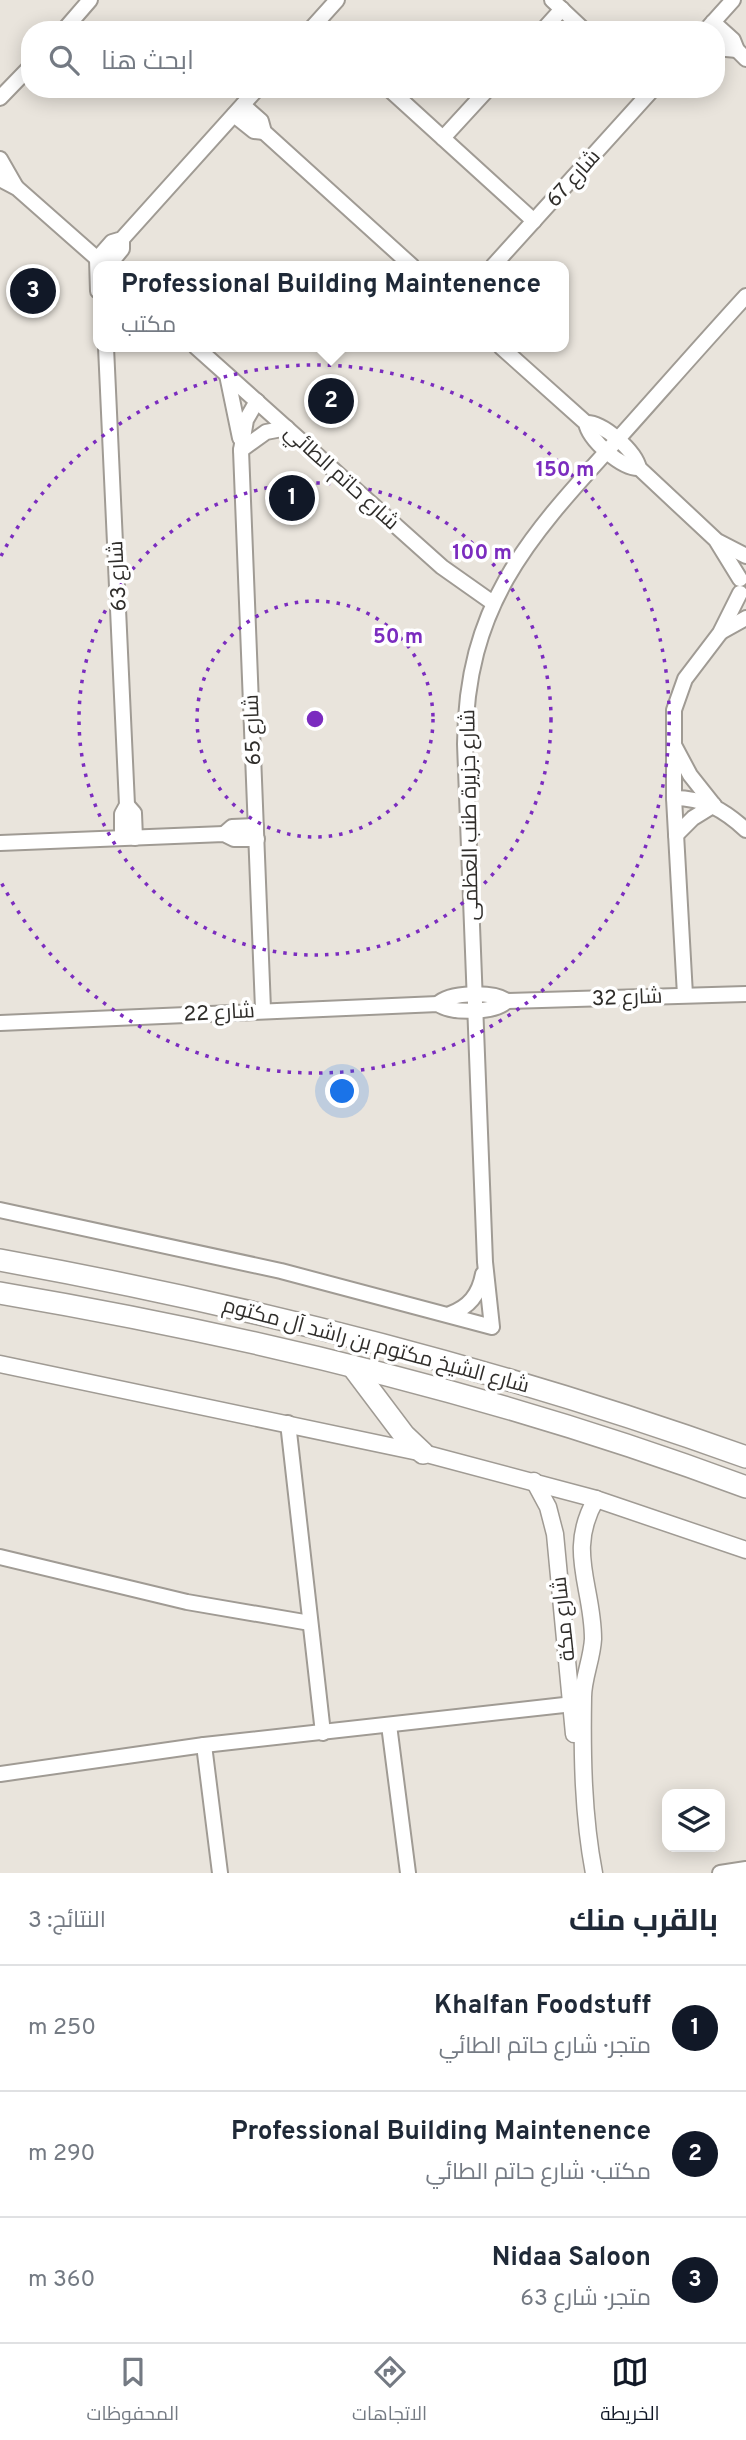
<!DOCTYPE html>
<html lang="ar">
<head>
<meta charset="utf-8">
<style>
  body { margin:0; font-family:Overpass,Cairo,sans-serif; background:#f6f6f7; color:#1f2937; direction:rtl }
  .controls { position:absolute; right:21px; bottom:21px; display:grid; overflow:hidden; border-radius:14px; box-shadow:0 4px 18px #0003 }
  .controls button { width:63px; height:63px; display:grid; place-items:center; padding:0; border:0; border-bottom:2px solid #e0e1e3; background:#fff; color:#1f2937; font:35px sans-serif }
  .you { position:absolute; left:343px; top:1092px; width:24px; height:24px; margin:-18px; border:5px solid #fff; border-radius:50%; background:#1a73e8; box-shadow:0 0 0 10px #1a73e833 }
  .badge { display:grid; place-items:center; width:46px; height:46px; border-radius:50%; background:#111827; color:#fff; font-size:23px; font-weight:700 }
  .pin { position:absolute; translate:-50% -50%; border:4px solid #fff; box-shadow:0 2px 7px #0006 }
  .popup { position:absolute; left:93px; top:261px; width:476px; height:91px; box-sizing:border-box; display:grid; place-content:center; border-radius:14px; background:#fff; filter:drop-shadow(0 2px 5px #0005); font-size:23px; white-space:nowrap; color:#747a83 }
  .popup b { font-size:26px; color:#1f2937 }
  .popup::after { content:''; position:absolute; left:50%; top:100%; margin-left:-14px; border:14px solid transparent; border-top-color:#fff }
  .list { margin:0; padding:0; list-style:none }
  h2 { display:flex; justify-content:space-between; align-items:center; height:91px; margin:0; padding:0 28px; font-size:30px }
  h2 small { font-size:23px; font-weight:400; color:#747a83 }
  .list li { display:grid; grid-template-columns:46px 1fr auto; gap:21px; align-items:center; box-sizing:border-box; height:126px; padding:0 28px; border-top:2px solid #e0e1e3 }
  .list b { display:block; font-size:26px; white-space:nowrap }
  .list p { margin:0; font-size:23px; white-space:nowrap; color:#747a83 }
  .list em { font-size:23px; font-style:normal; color:#747a83 }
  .icon { flex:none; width:38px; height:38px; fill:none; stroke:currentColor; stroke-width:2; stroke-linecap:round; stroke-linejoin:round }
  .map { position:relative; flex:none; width:746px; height:1873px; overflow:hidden; direction:ltr }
  .search { position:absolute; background:#fff; box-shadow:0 4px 18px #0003; left:21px; right:21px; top:21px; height:77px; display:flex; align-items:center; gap:18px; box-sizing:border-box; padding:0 24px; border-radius:28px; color:#747a83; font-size:26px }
  .sheet { height:469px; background:#fff }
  nav { display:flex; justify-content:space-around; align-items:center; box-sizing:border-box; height:98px; border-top:2px solid #e0e1e3; background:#fff; font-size:19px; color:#747a83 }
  nav a { display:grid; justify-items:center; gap:4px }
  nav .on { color:#111827 }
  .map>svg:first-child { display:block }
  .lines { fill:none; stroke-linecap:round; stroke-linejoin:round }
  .minor-casing { stroke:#a09b94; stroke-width:18 }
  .tertiary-casing { stroke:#a09b94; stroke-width:19 }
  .primary-casing { stroke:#a09b94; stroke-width:24 }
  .minor { stroke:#fff; stroke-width:14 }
  .tertiary { stroke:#fff; stroke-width:16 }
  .primary { stroke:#fff; stroke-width:21 }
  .ring { fill:none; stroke:#7b2cbf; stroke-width:3.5; stroke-dasharray:3.5 7 }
  .labels { text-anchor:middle; stroke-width:7; stroke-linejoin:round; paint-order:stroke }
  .street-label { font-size:21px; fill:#302e2b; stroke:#fff }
  .centre { fill:#7b2cbf; stroke:#fff; stroke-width:3.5 }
  .ring-label { font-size:21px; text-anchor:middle; font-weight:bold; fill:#7b2cbf; stroke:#fff; stroke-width:7; stroke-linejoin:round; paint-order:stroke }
</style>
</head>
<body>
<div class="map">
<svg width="746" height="1873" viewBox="0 0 746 1873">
  <rect width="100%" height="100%" fill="#e9e4dc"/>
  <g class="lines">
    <!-- minor casing -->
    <g class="minor-casing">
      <g id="minor">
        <polyline points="552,0 584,30"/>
        <polyline points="713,22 733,40 737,50 746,59"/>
        <polyline points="64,30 90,0"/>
        <polyline points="310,30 337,0"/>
        <polyline points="543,30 562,9"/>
        <polyline points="706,30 733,0"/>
        <polyline points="716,42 726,49 737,50"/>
        <polyline points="389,89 534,221"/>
        <polyline points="0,98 30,67"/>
        <polyline points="243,105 261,121 264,132 412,266"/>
        <polyline points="234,115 254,131 264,132"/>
        <polyline points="443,138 488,89"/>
        <polyline points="0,159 16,187"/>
        <polyline points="0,179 17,188 102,263"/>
        <polyline points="108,266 122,249 122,239"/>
        <polyline points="493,266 653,89"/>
        <polyline points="98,291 97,259 112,242 122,239 257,89"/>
        <polyline points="106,347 127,805 122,814 122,838"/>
        <polyline points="196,347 442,567 493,603"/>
        <path d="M501 347 586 423C589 440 622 469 639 468"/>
        <polyline points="227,375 240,438"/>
        <polyline points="257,401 246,420 241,450 263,1009"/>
        <path d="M586 423C603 422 635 451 639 468L716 540 740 579"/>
        <polyline points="241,450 266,432 287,428"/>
        <polyline points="719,542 746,556"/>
        <polyline points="721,632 746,618"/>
        <polyline points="674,745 690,775 713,804"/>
        <path d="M674 798C704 798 724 810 746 830"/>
        <polyline points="127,805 134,813 135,838"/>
        <polyline points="224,834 232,827 256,826"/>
        <polyline points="676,835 693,818 714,805"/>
        <polyline points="0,843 224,834 234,839 257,839"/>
        <polyline points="685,995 674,798 674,710 685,679 720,633 740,593"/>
        <path d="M438 1004C449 992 494 991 507 1001L746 994"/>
        <path d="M0 1023 438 1004C452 1014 495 1013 507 1001"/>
        <path d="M0 1210 281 1271 492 1327 485 1262 465 744C466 603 529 537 618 439 661 391 703 343 746 296"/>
        <path d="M450 1314C469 1307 479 1295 483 1274"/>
        <polyline points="288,1423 323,1733"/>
        <polyline points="0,1557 187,1602 310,1623"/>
        <polyline points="389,1725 408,1873"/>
        <polyline points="204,1745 220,1873"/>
        <polyline points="0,1774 204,1745 582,1703"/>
        <polyline points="720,1873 746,1869"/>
      </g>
    </g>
    <!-- tertiary casing -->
    <g class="tertiary-casing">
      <g id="tertiary">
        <polyline points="0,1364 423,1453 596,1499 746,1550"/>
        <polyline points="534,1481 548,1507 555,1534 574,1734"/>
        <path d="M594 1873C583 1816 582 1755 583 1697 583 1678 592 1659 593 1639 593 1586 566 1551 596 1499"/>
      </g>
    </g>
    <!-- primary casing -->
    <g class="primary-casing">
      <g id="primary">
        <path d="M0 1260C253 1306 503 1370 746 1457"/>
        <path d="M0 1293C253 1336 505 1397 746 1487"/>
        <polyline points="352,1366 404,1435 423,1453"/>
      </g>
    </g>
    <!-- minor -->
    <use href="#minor" class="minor"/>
    <!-- tertiary -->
    <use href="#tertiary" class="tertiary"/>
    <!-- primary -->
    <use href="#primary" class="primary"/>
  </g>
  <!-- distance rings -->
  <g class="ring">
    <circle cx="315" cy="719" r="118"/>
    <circle cx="315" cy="719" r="236"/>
    <path d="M1 556A354 354 0 1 1 1 882"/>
  </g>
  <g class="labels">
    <!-- street labels -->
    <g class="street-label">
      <text transform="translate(573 178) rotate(-48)" y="7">شارع 67</text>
      <text transform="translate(342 477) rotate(42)" y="7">شارع حاتم الطائي</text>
      <text transform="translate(117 576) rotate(-93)" y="7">شارع 63</text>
      <text transform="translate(252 730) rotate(-92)" y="7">شارع 65</text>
      <text transform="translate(469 815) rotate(-91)" y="7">شارع جزيرة طنب العظمى</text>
      <text transform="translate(627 997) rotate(-2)" y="7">شارع 32</text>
      <text transform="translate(219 1012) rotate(-3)" y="7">شارع 22</text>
      <text transform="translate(376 1345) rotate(15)" y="7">شارع الشيخ مكتوم بن راشد آل مكتوم</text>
      <text transform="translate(563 1619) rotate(-96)" y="7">شارع مكة</text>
    </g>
  </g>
  <circle cx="315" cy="719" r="10" class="centre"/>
  <g class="ring-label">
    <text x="565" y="476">150 m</text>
    <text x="482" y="559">100 m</text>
    <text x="398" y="643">50 m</text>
  </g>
</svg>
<div class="controls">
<button><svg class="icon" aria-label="layers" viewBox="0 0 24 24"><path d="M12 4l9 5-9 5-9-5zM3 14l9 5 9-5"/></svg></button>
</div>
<div class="you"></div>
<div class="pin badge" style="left:292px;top:498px">1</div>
<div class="pin badge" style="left:331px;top:401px">2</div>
<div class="popup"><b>Professional Building Maintenence</b>مكتب</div>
<div class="pin badge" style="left:33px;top:291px">3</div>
<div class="search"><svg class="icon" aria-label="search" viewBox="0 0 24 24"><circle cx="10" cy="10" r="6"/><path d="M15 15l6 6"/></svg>ابحث هنا</div>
</div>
<section class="sheet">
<h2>بالقرب منك<small>النتائج: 3</small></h2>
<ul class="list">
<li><span class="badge">1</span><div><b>Khalfan Foodstuff</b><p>متجر · شارع حاتم الطائي</p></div><em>250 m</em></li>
<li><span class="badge">2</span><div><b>Professional Building Maintenence</b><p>مكتب · شارع حاتم الطائي</p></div><em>290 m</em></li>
<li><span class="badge">3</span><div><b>Nidaa Saloon</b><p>متجر · شارع 63</p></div><em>360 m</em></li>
</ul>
</section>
<nav>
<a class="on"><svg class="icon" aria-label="map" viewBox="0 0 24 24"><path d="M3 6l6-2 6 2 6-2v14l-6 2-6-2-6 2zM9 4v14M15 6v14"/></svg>الخريطة</a>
<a><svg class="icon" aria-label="directions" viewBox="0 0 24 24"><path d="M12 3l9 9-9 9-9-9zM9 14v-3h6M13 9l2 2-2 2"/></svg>الاتجاهات</a>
<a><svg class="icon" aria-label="saved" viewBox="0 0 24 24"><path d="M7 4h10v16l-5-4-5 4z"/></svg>المحفوظات</a>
</nav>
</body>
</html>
